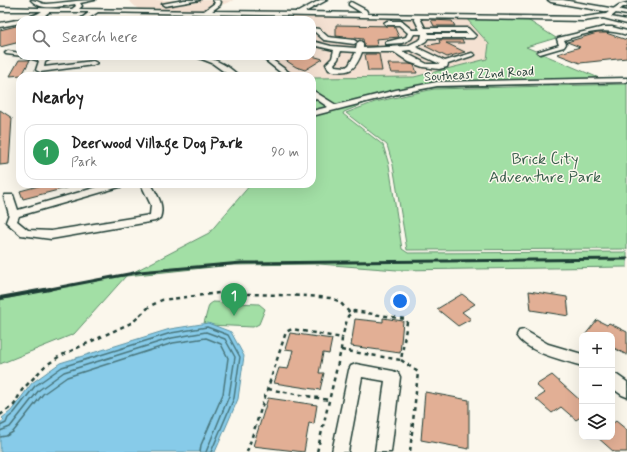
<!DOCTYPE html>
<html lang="en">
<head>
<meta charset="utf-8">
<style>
  body { margin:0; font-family:Mynerve,sans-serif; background:#f6f6f6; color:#222 }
  .controls { position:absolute; right:12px; bottom:12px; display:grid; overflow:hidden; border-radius:8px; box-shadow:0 4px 16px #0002 }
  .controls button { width:36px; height:36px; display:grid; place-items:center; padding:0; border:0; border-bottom:1px solid #e0e0e0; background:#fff; color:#222; font:20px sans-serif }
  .you { position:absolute; left:400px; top:301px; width:14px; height:14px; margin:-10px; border:3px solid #fff; border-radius:50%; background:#1a73e8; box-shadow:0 0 0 6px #1a73e833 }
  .badge { display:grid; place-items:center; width:26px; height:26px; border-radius:50%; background:#1f6fb2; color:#fff; font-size:13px; font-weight:700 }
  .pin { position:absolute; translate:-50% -33px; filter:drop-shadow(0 1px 2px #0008) }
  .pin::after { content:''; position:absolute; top:21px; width:14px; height:12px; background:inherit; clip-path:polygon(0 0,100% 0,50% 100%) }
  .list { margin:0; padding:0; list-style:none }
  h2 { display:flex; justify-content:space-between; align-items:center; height:52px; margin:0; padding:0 16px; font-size:17px }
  h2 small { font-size:13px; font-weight:400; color:#767676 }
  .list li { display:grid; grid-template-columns:26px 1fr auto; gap:12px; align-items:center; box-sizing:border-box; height:56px; margin:0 8px 8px; padding:0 8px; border:1px solid #e0e0e0; border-radius:12px }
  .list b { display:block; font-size:15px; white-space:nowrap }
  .list p { margin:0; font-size:13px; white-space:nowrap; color:#767676 }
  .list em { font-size:13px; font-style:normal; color:#767676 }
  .icon { flex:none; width:22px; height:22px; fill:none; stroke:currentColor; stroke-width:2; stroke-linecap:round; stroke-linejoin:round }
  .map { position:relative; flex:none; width:627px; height:452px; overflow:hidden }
  .search { position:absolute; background:#fff; box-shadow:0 4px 16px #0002; left:16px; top:16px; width:300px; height:44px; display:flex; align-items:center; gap:10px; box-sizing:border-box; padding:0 14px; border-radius:12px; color:#767676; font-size:15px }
  .panel { position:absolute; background:#fff; box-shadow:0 4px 16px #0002; left:16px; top:72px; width:300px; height:116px; border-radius:12px }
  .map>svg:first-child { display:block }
  .built { fill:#f4e1d2 }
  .green { fill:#a2dfa5; stroke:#608e6c }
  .water { fill:#87cbe9; stroke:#5d92a1 }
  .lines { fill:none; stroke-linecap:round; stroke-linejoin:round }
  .shore { stroke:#49767c; stroke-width:1.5 }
  .building { fill:#e2af95; stroke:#1f3d34 }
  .minor-casing { stroke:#1f3d34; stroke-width:3 }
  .major-casing { stroke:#1f3d34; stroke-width:3 }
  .path { stroke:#1f3d34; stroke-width:2.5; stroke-dasharray:4 4; stroke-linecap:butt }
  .minor { fill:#fbf7ec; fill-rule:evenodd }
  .major { fill:#fbf7ec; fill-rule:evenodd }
  .rail-far1 { stroke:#1f3d34; stroke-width:3 }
  .rail { stroke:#1f3d34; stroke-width:4 }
  .labels { text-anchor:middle; stroke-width:3; stroke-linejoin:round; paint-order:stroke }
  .far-street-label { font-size:13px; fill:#1f3d34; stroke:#fbf7ec }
  .park-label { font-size:16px; fill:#395d4b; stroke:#fbf7ec }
</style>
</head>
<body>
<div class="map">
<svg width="627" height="452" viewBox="0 0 627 452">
  <rect width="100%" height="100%" fill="#fbf7ec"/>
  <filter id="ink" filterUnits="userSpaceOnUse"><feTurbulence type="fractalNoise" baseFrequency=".025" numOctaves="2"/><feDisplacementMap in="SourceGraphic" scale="8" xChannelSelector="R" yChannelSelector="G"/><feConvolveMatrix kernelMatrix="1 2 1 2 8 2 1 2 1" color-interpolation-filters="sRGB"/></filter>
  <g filter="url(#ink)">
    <!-- built -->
    <g class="built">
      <polygon points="128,0 234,0 209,10 138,9"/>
      <polygon points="205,13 465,17 489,44 487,59 414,77 312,78 312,76 290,76 263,56 312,56 312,20 214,20"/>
    </g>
    <!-- green -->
    <g class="green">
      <polygon points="465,17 526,19 556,38 526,47 606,81 627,80 627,82 433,88 373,100 344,112 343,114 383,145 389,165 402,249 408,253 627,252 627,267 397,270 319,264 232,265 126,276 74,334 0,364 0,300 104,278 126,276 209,233 251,184 312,184 312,78 414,77 487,59 489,44"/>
      <polygon points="627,84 627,249 407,250 393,165 387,145 346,113 375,102 434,89"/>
      <polygon points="213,302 259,304 265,309 259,324 253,327 209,325 204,323 209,305"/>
    </g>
    <!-- water -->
    <polygon class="water" points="208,323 231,332 244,356 238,399 215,452 0,452 0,423 4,420 2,418 11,411 32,383 60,363 170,329"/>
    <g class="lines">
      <!-- shore -->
      <g class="shore">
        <polyline points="0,426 6,423 8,418 14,413 35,386 62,367 171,333 207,327 228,335 240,357 234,398 211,452"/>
        <polyline points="0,431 10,427 39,390 64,372 172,338 206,332 225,339 235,357 229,396 206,452"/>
        <polyline points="0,437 6,436 13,432 43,394 67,377 173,343 206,338 221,344 228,358 223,394 201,445 200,452"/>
      </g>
    </g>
    <!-- building -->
    <g class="building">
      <polygon points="431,20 452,21 455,26 434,26"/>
      <polygon points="20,25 20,42 0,47 0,30"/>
      <polygon points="336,25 394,26 399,37 376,39 377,46 364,46 363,39 336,36"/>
      <polygon points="597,33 606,33 627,40 627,58 580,63 557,54 580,47 567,42"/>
      <polygon points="439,40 462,40 464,43 446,43 465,52 447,57 425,46 440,43"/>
      <polygon points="365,54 379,54 382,71 368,71"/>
      <polygon points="279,56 312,56 323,59 305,70 296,67"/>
      <polygon points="19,60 30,60 22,75 10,76"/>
      <polygon points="388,64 409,64 414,65 417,73 391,73"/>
      <polygon points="0,110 12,118 9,164 0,165"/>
      <polygon points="46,184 70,184 70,187 23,199 20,191"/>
      <polygon points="529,291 567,297 569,316 531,310"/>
      <polygon points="462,294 475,304 462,312 471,319 458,326 437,309"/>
      <polygon points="383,318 403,321 400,353 351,346 355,319 383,322"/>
      <polygon points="597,320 607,325 609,323 627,332 627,355 612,347 612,335 585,335"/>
      <polygon points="290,333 332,339 329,354 323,353 319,373 324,373 320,390 274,383 279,368 288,369 293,350 285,349"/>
      <polygon points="552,375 582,402 582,416 576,420 561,407 552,413 536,399 545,393 536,385"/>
      <polygon points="425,392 469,400 469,449 421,440"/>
      <polygon points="268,398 317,405 314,424 309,423 304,452 253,446"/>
      <polygon points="616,421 627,430 627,452 614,452 597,437 612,437 612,424"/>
    </g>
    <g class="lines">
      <!-- minor casing -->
      <g class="minor-casing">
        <g id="minor">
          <path d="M31 0C38 0 40 4 46 4 62 3 78 0 95 0L80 3 82 6 79 9 204 11 215 3 213 0H219L221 2 220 5 212 11 298 12 320 0H327L305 12 362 13 349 5V3L351 2 366 10 368 14 584 17 606 14 619 5 627 3V7H623L611 17 627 20V24L603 18 584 21 420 18 425 28H468L476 36 473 38H428L426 41 416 47 445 61 472 53 475 55 448 64 447 67 439 69 423 67 409 62 394 52H362C355 71 349 74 329 70L326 64 332 58 334 50 312 45V41L331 46 356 48 357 43 360 41 363 43V48L407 46 421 39 422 34H414L411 39 402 43 386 44V42L406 37 408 33 399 25H387L384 23 387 21H401L412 30H420L414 18 98 12 86 20H79L90 12H49L45 15 53 20H46L40 17 29 20H20V23L0 27V23C11 21 33 18 42 11H0V7L72 9 76 6 75 4C60 6 42 12 31 0ZM428 32H466L468 34H429ZM410 50 440 64H427L402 51ZM341 51 356 52 349 65 346 67 335 66 334 64 338 59Z"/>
          <polygon points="184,0 200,0 165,6 162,4"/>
          <path d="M604 27H612L627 31V35C602 27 588 33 564 40L566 44 564 47 540 54 537 52 559 45 557 39 558 38Z"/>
          <polygon points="312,28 319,29 328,37 354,40 357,42 354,44 324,40 315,32 312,32"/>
          <polygon points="8,51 20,53 20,56 44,58 56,56 45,62 44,67 93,61 97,63 93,65 40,72 36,70 39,61 23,56 6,54 5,53"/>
          <path d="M194 56C210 56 227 64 239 76H230L212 63Z"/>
          <polygon points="260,56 267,56 294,76 285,76"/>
          <polygon points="627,78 627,82 437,86 397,94 312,116 312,111 328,107 312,96 312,90 336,105 396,90 437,82"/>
          <path d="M108 184H124L123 186 19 216 17 221 28 230 51 231 150 215 151 205 141 184H151C157 195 165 205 160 218L155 221 51 239 21 235 6 222 9 214 4 197 5 195H13L18 210Z"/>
          <path d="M524 330 548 344 582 354V366C564 360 527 353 517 335L519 331Z"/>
          <polygon points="356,364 393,371 398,373 400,377 391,452 375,452 385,381 362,377 348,452 332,452 349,370 351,366"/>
          <polygon points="612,373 617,375 627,382 627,397 622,395 612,388"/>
        </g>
      </g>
      <!-- major casing -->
      <g class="major-casing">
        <polygon id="major" points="548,0 563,0 627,11 627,15 551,2"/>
      </g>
      <!-- path -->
      <g class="path">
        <polyline points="341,350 401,360 407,322 405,319 354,311 348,316 342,338"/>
        <polyline points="401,360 418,372 410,452"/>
        <polyline points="268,389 329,400"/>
        <polyline points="0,415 14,405 22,390 45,366 60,356 133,322 150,306 162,300 219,293 309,296 330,298 339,301 350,313"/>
        <polyline points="247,452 286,332 292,329 342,338 341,350 317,452"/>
      </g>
      <!-- minor -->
      <use href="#minor" class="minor"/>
      <!-- major -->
      <use href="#major" class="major"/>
      <!-- rail-far1 -->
      <polyline class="rail-far1" points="45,290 139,272 241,263 627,259"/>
      <!-- rail -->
      <polyline class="rail" points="0,298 50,289"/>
    </g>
  </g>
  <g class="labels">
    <!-- far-street labels -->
    <g class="far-street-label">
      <text transform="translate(479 73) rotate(-3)" y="5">Southeast 22nd Road</text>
    </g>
    <!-- park labels -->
    <g class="park-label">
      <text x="545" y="164">Brick City<tspan x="545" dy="18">Adventure Park</tspan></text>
    </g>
  </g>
</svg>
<div class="controls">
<button>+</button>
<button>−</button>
<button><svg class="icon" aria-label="layers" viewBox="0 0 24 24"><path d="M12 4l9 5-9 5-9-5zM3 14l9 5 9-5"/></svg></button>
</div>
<div class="you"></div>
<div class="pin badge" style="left:234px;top:316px;background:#2e9e5b">1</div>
<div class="search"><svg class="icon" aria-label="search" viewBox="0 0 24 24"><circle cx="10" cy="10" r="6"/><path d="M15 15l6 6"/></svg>Search here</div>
<section class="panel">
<h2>Nearby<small></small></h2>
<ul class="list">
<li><span class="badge" style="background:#2e9e5b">1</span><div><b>Deerwood Village Dog Park</b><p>Park</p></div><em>90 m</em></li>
</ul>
</section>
</div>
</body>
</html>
